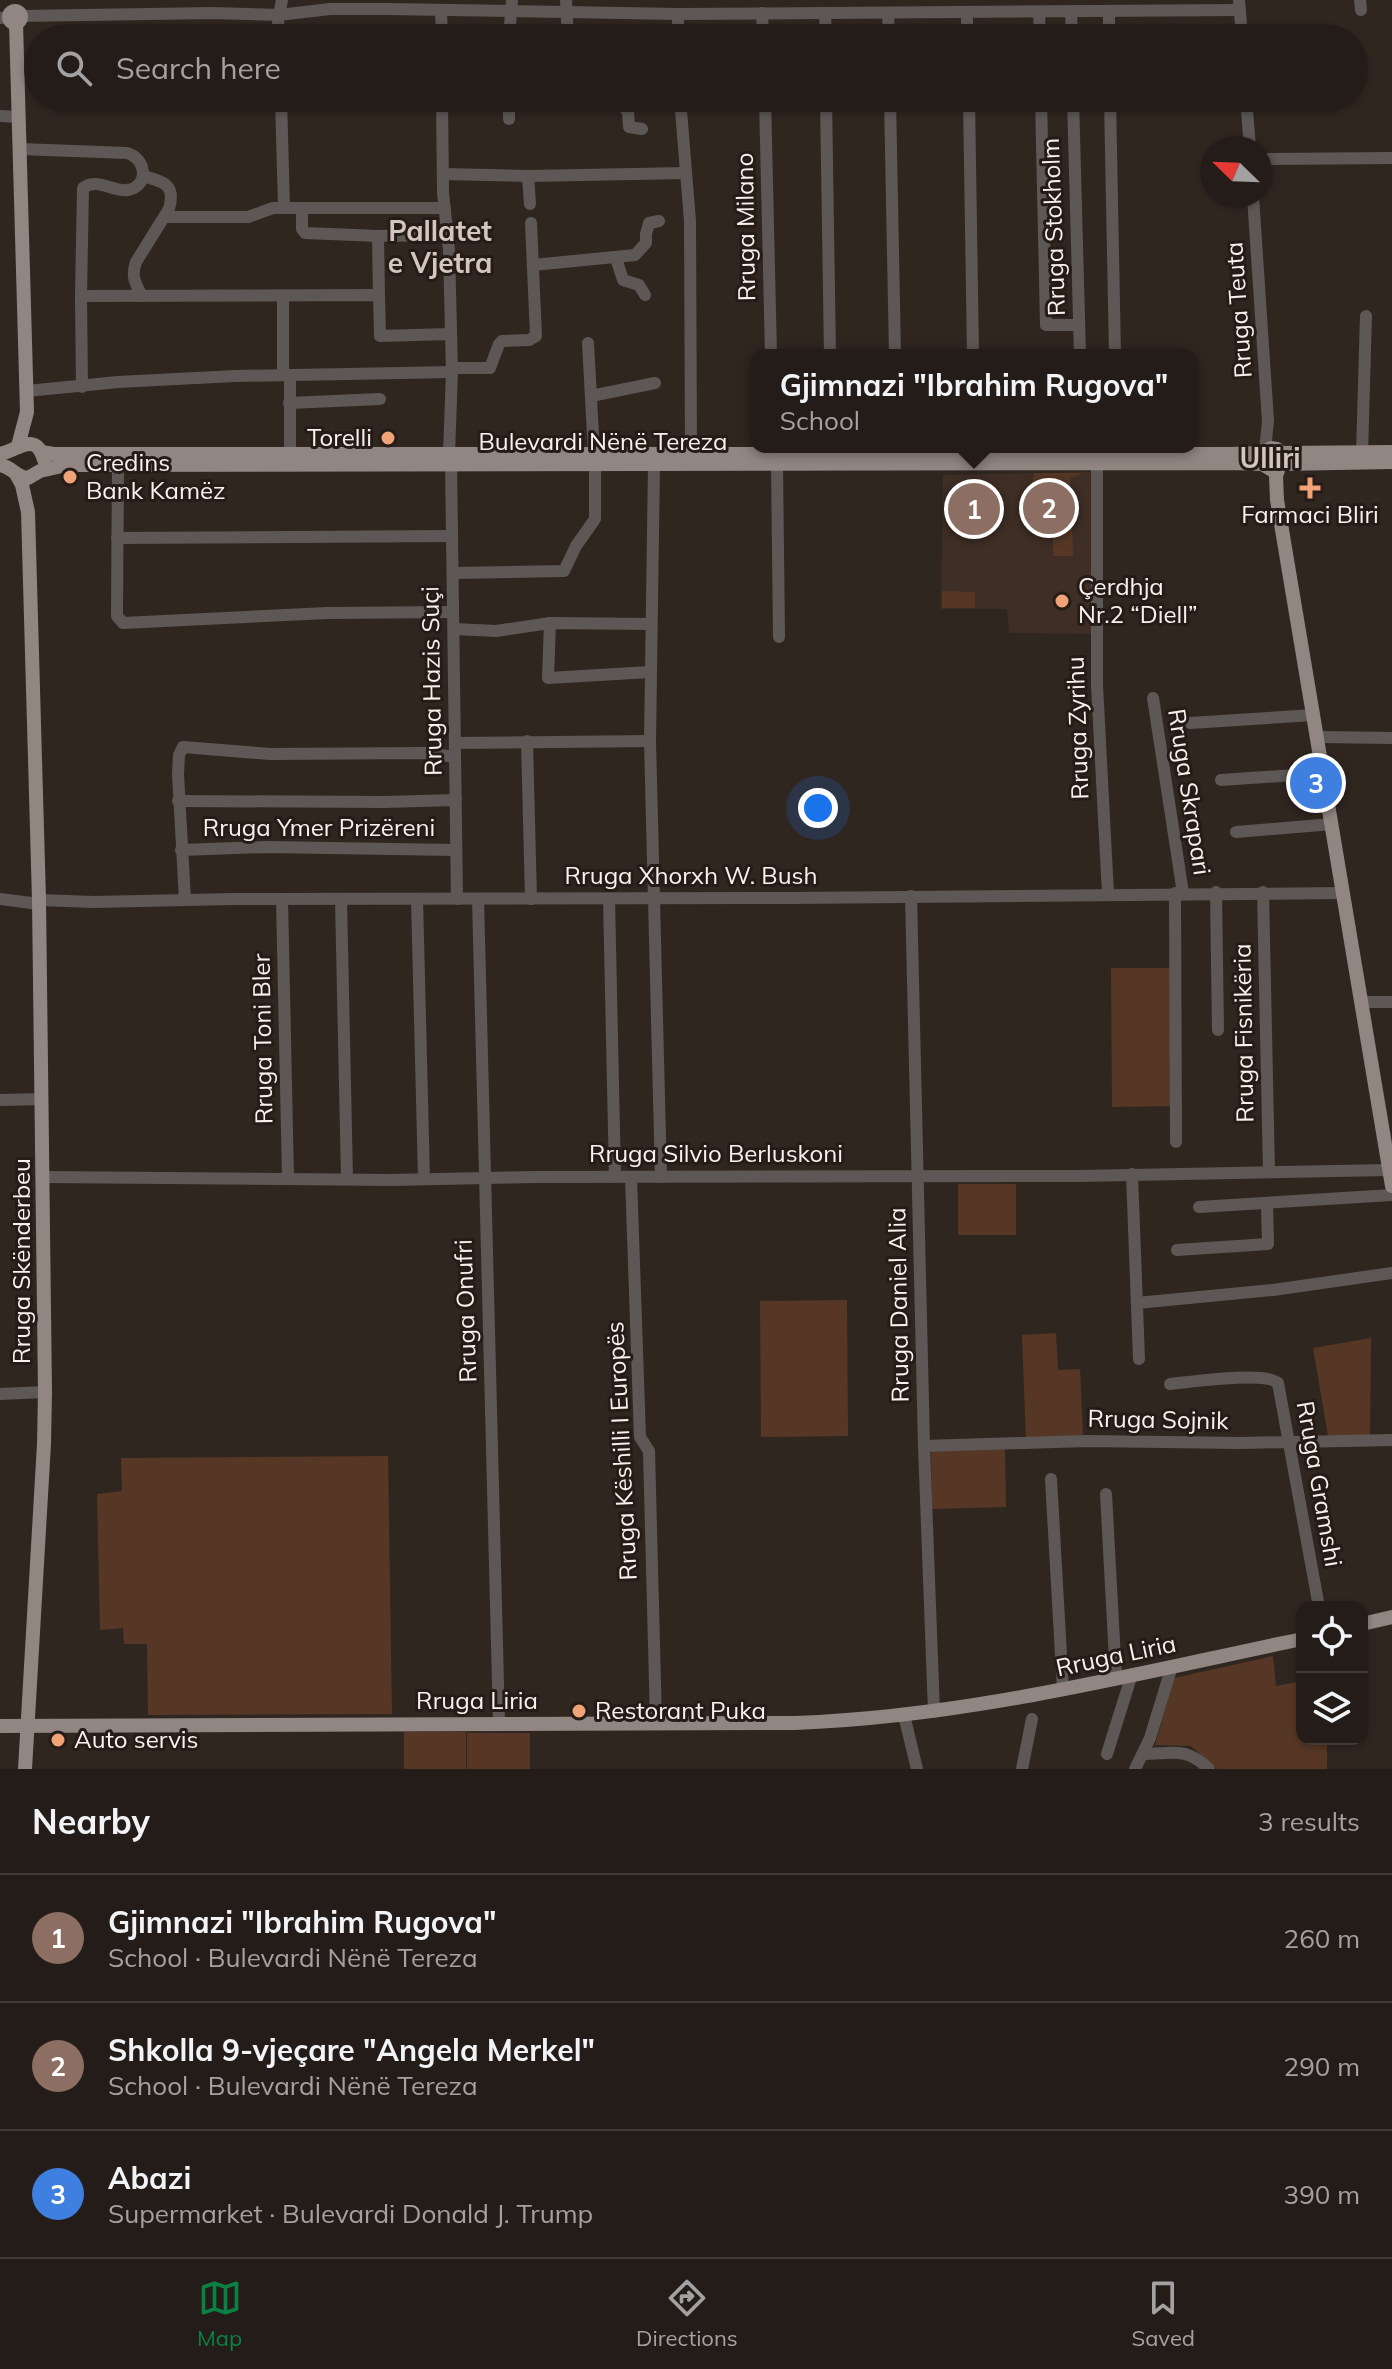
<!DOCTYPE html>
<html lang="en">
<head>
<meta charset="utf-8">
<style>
  body { margin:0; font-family:Mulish,sans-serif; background:#302925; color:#f1f3f6 }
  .controls { position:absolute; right:24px; bottom:24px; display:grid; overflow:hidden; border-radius:16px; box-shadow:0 2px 6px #0004 }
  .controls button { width:72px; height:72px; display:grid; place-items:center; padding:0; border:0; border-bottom:2px solid #413a37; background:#241c18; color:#f1f3f6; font:40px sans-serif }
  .compass { position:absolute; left:1200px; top:136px; width:72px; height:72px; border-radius:50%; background:#241c18; box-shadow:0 2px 6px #0004; rotate:293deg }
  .you { position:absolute; left:818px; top:808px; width:28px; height:28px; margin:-20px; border:6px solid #fff; border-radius:50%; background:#1a73e8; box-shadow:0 0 0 12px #1a73e833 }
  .badge { display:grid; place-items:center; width:52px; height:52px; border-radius:50%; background:#0b8043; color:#fff; font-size:26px; font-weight:700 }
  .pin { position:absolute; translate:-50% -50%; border:4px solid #fff; box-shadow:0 2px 8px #0006 }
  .popup { position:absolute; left:750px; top:349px; width:448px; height:104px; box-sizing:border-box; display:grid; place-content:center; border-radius:16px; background:#241c18; filter:drop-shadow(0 2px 6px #0005); font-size:26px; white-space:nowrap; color:#a3a1a2 }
  .popup b { font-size:30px; color:#f1f3f6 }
  .popup::after { content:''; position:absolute; left:50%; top:100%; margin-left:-16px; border:16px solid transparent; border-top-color:#241c18 }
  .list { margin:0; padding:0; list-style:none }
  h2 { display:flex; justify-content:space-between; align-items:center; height:104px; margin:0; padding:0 32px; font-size:34px }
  h2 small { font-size:26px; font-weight:400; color:#a3a1a2 }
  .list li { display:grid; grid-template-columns:52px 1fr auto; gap:24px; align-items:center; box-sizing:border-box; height:128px; padding:0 32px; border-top:2px solid #413a37 }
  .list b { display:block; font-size:30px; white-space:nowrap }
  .list p { margin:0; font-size:26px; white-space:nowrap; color:#a3a1a2 }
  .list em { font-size:26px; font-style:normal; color:#a3a1a2 }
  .icon { flex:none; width:44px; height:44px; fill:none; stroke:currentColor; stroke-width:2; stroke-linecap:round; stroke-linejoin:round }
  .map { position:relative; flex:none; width:1392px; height:1769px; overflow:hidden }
  .search { position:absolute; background:#241c18; box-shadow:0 2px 6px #0004; left:24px; right:24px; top:24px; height:88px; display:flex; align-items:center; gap:20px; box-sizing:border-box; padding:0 28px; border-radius:44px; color:#a3a1a2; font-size:30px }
  .sheet { height:488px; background:#241c18 }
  nav { display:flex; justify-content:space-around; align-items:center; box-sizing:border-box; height:112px; border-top:2px solid #413a37; background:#241c18; font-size:22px; color:#a3a1a2 }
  nav a { display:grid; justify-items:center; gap:4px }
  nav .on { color:#0b8043 }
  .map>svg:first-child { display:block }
  .built { fill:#3e2e25 }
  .green { fill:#563725 }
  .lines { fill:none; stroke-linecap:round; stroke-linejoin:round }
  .minor { stroke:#5d5855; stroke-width:12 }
  .major { stroke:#918681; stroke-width:14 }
  .poi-dot { fill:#efa377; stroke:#261c17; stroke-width:3 }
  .labels { text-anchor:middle; stroke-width:6; stroke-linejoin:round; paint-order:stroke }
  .street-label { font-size:24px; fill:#f8f1ed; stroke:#261c17 }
  .poi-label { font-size:24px; fill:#f8f1ed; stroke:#261c17; text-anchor:start }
  .quarter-label { font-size:28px; font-weight:bold; fill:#d4c6be; stroke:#261c17 }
</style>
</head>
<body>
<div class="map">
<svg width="1392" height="1769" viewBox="0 0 1392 1769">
  <rect width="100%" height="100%" fill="#302620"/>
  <!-- built -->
  <polygon class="built" points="1091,472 1092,634 1009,633 1007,609 941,609 943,475"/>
  <!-- green -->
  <g class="green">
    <polygon points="1034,473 1081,473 1074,477 1038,477 1070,477 1070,491 1038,492 1032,485"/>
    <polygon points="1072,524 1073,556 1053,556 1053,525"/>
    <polygon points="942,591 975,592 975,608 942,608"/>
    <polygon points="1111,968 1172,968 1173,1106 1112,1107"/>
    <rect x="958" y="1184" width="58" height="51"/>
    <polygon points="847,1300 848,1436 761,1437 760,1301"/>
    <polygon points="1056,1333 1058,1370 1080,1369 1083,1437 1026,1440 1022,1335"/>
    <polygon points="1371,1338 1370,1436 1328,1436 1313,1348"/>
    <polygon points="1005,1449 1006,1507 932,1509 931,1451"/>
    <polygon points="388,1456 392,1714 148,1715 147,1644 124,1644 123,1628 100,1630 97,1494 122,1491 121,1458"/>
    <polygon points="1273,1656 1276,1686 1302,1681 1302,1739 1327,1739 1327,1769 1217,1769 1191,1746 1155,1745 1174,1678"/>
    <rect x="404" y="1732" width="62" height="37"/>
    <rect x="467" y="1733" width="63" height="36"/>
  </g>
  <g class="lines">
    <!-- minor -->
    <g class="minor">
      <polyline points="566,0 568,38"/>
      <polyline points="1239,0 1242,38"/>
      <polyline points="1360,0 1361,10"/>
      <polyline points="441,11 442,38"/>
      <polyline points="967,12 967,38"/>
      <polyline points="1039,12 1040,38"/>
      <polyline points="1071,12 1072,38"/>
      <polyline points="1109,12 1109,38"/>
      <polyline points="762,13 763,38"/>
      <polyline points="888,13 889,38"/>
      <polyline points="678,14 678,38"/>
      <polyline points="825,14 826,38"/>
      <polyline points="21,16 212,13 279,15 330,9 389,9 678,14 1240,10"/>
      <polyline points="0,18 9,17"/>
      <polyline points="279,38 278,20 282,0"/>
      <polyline points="509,38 512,0"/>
      <polyline points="281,98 284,208"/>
      <polyline points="442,98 443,193 449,250 452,372 449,453"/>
      <polyline points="577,98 580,98"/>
      <polyline points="600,98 622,106 628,111 629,127 642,129"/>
      <polyline points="680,98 690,221 691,453"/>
      <polyline points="765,98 771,355"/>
      <polyline points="826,98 830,355"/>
      <polyline points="890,98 895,355"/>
      <polyline points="969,98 973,355"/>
      <polyline points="1041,98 1046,325 1079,325"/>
      <polyline points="1073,98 1080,355"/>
      <polyline points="1110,98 1115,355"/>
      <polyline points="1246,98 1250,148"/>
      <polyline points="0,116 19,117"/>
      <polyline points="509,119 509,98"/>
      <path d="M20 149 127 153C146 158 150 186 128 190 112 192 97 177 83 188L81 296 379 295 380 336 451 334"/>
      <polyline points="1260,159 1392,158"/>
      <polyline points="443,174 528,176 686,173"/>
      <polyline points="528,176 530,204"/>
      <polyline points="1253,196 1268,421 1265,450"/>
      <polyline points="302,208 302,229 305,233 378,236 448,235"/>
      <polyline points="165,217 248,217 273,208 445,208"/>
      <polyline points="378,236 379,295"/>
      <polyline points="616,258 623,280 639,285 645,295"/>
      <polyline points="533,265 635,255 646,243 646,234 649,223 659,221"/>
      <polyline points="81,296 82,387"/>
      <path d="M142 296C135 283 131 276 136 262L169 209C176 184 164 182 143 176"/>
      <polyline points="588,343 594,453"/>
      <polyline points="451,368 490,368 499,344 502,341 529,340 536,336 531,223"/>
      <polyline points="283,375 283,297"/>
      <polyline points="290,375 290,453"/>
      <polyline points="27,391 118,382 235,376 452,372"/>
      <polyline points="591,396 655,383"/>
      <polyline points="289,403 380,399"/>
      <polyline points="1362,453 1366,316"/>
      <polyline points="451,463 457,899"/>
      <polyline points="118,464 117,616 123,623 327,613 453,612"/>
      <polyline points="654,464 650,741 661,1177"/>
      <polyline points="777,464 779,637"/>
      <polyline points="1097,464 1097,685 1108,894"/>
      <polyline points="117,538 452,536"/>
      <polyline points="453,573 564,571 576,546 595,519 595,464"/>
      <polyline points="550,623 548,678 650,672"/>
      <polyline points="454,629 496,631 550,623 651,624"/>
      <polyline points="1153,698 1183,893"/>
      <polyline points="1190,723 1314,715"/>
      <polyline points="1318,737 1392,738"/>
      <polyline points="527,741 531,899"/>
      <polyline points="455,743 650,741"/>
      <polyline points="1221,780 1324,773"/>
      <polyline points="178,801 384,802 456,800"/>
      <polyline points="1236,832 1332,824"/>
      <polyline points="181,850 266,847 456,850"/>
      <polyline points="1216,892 1218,1030"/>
      <polyline points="1263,892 1269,1172"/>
      <polyline points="1175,893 1176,1142"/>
      <polyline points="911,896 924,1446 934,1712"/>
      <polyline points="0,899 39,904"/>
      <polyline points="282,899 288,1178"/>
      <polyline points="341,899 347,1178"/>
      <polyline points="417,899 424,1179"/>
      <polyline points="478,899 499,1723"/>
      <polyline points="609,899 615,1177"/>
      <polyline points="39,900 94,902 233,899 792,898 1343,893"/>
      <polyline points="185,900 178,774 179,755 183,747 270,754 426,753 455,757"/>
      <polyline points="1361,1002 1392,1002"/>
      <polyline points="0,1100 42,1099"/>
      <polyline points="1132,1174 1139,1359"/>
      <polyline points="43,1177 391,1180 536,1177 1079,1176 1389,1170"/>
      <polyline points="631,1177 640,1437 649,1451 656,1722"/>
      <polyline points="1199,1207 1392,1195"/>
      <polyline points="1177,1250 1268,1244 1267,1204"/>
      <polyline points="1137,1303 1273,1290 1392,1273"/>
      <path d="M1170 1384C1191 1382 1265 1371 1278 1383L1319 1607"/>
      <polyline points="0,1394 45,1392"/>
      <polyline points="924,1446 1087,1441 1240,1443 1392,1440"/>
      <polyline points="1051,1479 1063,1690"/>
      <polyline points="1106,1494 1116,1678"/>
      <polyline points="904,1715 917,1769"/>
      <polyline points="1107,1754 1132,1674"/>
      <path d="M1143 1754C1172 1754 1185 1746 1209 1769"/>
      <polyline points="1022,1769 1032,1719"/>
      <polyline points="1135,1769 1150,1738 1172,1666"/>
    </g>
    <!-- major -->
    <g class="major">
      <circle cx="15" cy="17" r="6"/>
      <polyline points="16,23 27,412 18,446"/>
      <polyline points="41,452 54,454 1230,454 1263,453 1271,448 1277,449 1281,453 1392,452"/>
      <path d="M0 454C17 451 36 430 44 460"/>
      <path d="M0 465C12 467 16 477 28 478L40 471 66 465 1231 463 1262 464 1272 470 1282 464 1392 462"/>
      <polyline points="1279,467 1276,476 1277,500 1392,1186"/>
      <polyline points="16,474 22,485 28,512 39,900 45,1392 44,1444 25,1769"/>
      <polyline points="1362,1624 1392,1617"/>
      <path d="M0 1726 795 1723C967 1717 1134 1674 1302 1639"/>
    </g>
  </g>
  <!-- markers -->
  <g class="poi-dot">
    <circle cx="388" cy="438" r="8"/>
    <circle cx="70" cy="477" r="8"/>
    <path d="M1306 476h8v8h8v8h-8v8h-8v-8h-8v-8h8z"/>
    <circle cx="1062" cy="601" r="8"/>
    <circle cx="579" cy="1711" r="8"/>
    <circle cx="58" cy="1740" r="8"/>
  </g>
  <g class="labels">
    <!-- street labels -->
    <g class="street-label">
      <text transform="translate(746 227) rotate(-91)" y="8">Rruga Milano</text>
      <text transform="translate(1054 227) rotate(-92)" y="8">Rruga Stokholm</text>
      <text transform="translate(1239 310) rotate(-94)" y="8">Rruga Teuta</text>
      <text x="603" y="450">Bulevardi Nënë Tereza</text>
      <text transform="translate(432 681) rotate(-91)" y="8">Rruga Hazis Suçi</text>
      <text transform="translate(1078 728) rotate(-92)" y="8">Rruga Zyrihu</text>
      <text transform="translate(1189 792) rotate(81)" y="8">Rruga Skrapari</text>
      <text x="319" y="836">Rruga Ymer Prizëreni</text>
      <text x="691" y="884">Rruga Xhorxh W. Bush</text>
      <text transform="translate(1244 1033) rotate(-91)" y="8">Rruga Fisnikëria</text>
      <text transform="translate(263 1039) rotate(-91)" y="8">Rruga Toni Bler</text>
      <text x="716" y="1162">Rruga Silvio Berluskoni</text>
      <text transform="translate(22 1261) rotate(-90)" y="8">Rruga Skënderbeu</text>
      <text transform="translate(899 1305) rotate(-91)" y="8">Rruga Daniel Alia</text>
      <text transform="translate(466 1311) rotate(-92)" y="8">Rruga Onufri</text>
      <text transform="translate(1158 1420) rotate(1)" y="8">Rruga Sojnik</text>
      <text transform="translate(622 1451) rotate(-93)" y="8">Rruga Këshilli I Europës</text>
      <text transform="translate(1319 1484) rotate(80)" y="8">Rruga Gramshi</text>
      <text transform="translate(1116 1656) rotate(-12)" y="8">Rruga Liria</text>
      <text x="477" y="1709">Rruga Liria</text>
    </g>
    <!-- poi labels -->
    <g class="poi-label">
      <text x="372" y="446" text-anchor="end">Torelli</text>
      <text x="86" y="471">Credins<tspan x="86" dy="28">Bank Kamëz</tspan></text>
      <text x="1310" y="523" text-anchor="middle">Farmaci Bliri</text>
      <text x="1078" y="595">Çerdhja<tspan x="1078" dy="28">Nr.2 “Diell”</tspan></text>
      <text x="595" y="1719">Restorant Puka</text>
      <text x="74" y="1748">Auto servis</text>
    </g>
    <!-- quarter labels -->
    <g class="quarter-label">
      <text x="440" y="241">Pallatet<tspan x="440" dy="32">e Vjetra</tspan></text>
      <text x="1270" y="468">Ulliri</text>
    </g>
  </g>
</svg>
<div class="controls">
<button><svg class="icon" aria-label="locate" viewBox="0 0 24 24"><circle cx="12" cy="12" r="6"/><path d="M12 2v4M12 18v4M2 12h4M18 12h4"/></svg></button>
<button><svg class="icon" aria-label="layers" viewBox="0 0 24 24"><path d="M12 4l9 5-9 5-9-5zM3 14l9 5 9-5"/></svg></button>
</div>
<svg class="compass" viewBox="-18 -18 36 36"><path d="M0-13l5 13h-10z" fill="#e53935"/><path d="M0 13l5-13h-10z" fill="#a3a1a2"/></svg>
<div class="you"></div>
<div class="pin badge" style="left:974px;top:509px;background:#8d6e63">1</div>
<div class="popup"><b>Gjimnazi &quot;Ibrahim Rugova&quot;</b>School</div>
<div class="pin badge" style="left:1049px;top:508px;background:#8d6e63">2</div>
<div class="pin badge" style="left:1316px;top:783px;background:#3f7fe0">3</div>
<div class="search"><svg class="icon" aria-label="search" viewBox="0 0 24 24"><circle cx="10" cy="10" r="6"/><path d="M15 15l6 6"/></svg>Search here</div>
</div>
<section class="sheet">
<h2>Nearby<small>3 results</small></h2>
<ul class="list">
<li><span class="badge" style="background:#8d6e63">1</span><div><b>Gjimnazi &quot;Ibrahim Rugova&quot;</b><p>School · Bulevardi Nënë Tereza</p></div><em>260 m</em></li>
<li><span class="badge" style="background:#8d6e63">2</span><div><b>Shkolla 9-vjeçare &quot;Angela Merkel&quot;</b><p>School · Bulevardi Nënë Tereza</p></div><em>290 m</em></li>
<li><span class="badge" style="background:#3f7fe0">3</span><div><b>Abazi</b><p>Supermarket · Bulevardi Donald J. Trump</p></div><em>390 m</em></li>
</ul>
</section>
<nav>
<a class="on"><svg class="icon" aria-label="map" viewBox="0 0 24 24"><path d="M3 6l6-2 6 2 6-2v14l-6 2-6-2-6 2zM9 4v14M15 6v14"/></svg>Map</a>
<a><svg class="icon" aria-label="directions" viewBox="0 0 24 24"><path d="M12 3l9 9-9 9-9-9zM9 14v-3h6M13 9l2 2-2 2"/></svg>Directions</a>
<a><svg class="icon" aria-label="saved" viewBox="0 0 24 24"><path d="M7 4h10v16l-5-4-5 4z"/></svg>Saved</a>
</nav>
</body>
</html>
